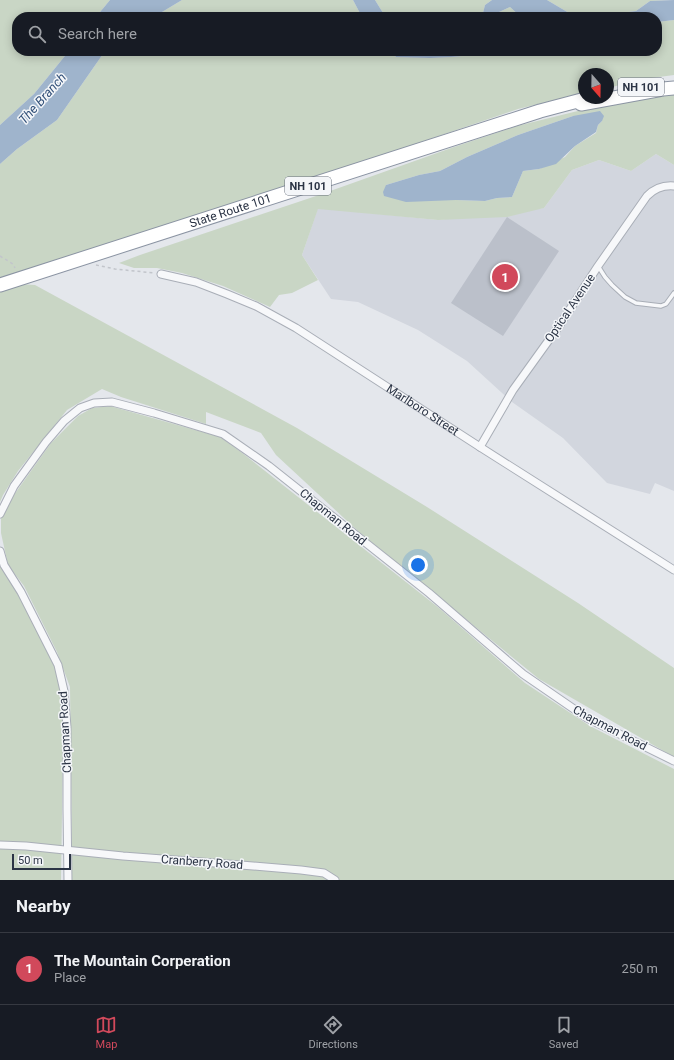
<!DOCTYPE html>
<html lang="en">
<head>
<meta charset="utf-8">
<style>
  body { margin:0; font-family:Roboto,sans-serif; background:#20242c; color:#f1f3f6 }
  .compass { position:absolute; left:578px; top:68px; width:36px; height:36px; border-radius:50%; background:#171b24; box-shadow:0 2px 10px #0003; rotate:160deg }
  .scale { position:absolute; left:12px; bottom:10px; width:59px; box-sizing:border-box; padding-left:4px; border:2px solid #2b3445; border-top:0; font-size:11px; line-height:14px; white-space:nowrap; color:#2b3445; -webkit-text-stroke:3px #f4f6f9; paint-order:stroke }
  .you { position:absolute; left:418px; top:565px; width:14px; height:14px; margin:-10px; border:3px solid #fff; border-radius:50%; background:#1a73e8; box-shadow:0 0 0 6px #1a73e833 }
  .badge { display:grid; place-items:center; width:26px; height:26px; border-radius:50%; background:#d1495b; color:#fff; font-size:13px; font-weight:700 }
  .pin { position:absolute; translate:-50% -50%; border:2px solid #fff; box-shadow:0 1px 4px #0006 }
  .list { margin:0; padding:0; list-style:none }
  h2 { display:flex; justify-content:space-between; align-items:center; height:52px; margin:0; padding:0 16px; font-size:17px }
  h2 small { font-size:13px; font-weight:400; color:#9ea1a6 }
  .list li { display:grid; grid-template-columns:26px 1fr auto; gap:12px; align-items:center; box-sizing:border-box; height:72px; padding:0 16px; border-top:1px solid #363941 }
  .list b { display:block; font-size:15px; white-space:nowrap }
  .list p { margin:0; font-size:13px; white-space:nowrap; color:#9ea1a6 }
  .list em { font-size:13px; font-style:normal; color:#9ea1a6 }
  .icon { flex:none; width:22px; height:22px; fill:none; stroke:currentColor; stroke-width:2; stroke-linecap:round; stroke-linejoin:round }
  .map { position:relative; flex:none; width:674px; height:880px; overflow:hidden }
  .search { position:absolute; background:#171b24; box-shadow:0 2px 10px #0003; left:12px; right:12px; top:12px; height:44px; display:flex; align-items:center; gap:10px; box-sizing:border-box; padding:0 14px; border-radius:16px; color:#9ea1a6; font-size:15px }
  .sheet { height:124px; background:#171b24 }
  nav { display:flex; justify-content:space-around; align-items:center; box-sizing:border-box; height:56px; border-top:1px solid #363941; background:#171b24; font-size:11px; color:#9ea1a6 }
  nav a { display:grid; justify-items:center; gap:2px }
  nav .on { color:#d1495b }
  .map>svg:first-child { display:block }
  .built { fill:#d2d6de }
  .green { fill:#c9d6c5; fill-rule:evenodd }
  .water { fill:#9fb4cc }
  .building { fill:#bbc0ca }
  .lines { fill:none; stroke-linecap:round; stroke-linejoin:round }
  .lane-casing { stroke:#a9aeb7; stroke-width:5.5 }
  .street-casing { stroke:#a9aeb7; stroke-width:9 }
  .highway-casing { stroke:#8b94a3; stroke-width:15 }
  .path { stroke:#c2c5cb; stroke-width:1.5; stroke-dasharray:3 3; stroke-linecap:butt }
  .lane { stroke:#f7f8fa; stroke-width:3.5 }
  .street { stroke:#f7f8fa; stroke-width:7 }
  .highway { stroke:#fff; stroke-width:13 }
  .labels { text-anchor:middle; stroke-width:3; stroke-linejoin:round; paint-order:stroke }
  .shield { fill:#f4f6f9; stroke:#676e7b; stroke-width:1 }
  .shield-label { font-size:11px; font-weight:bold; fill:#2b3445 }
  .street-label { font-size:12px; fill:#2b3445; stroke:#f4f6f9 }
  .water-label { font-size:13px; font-style:italic; fill:#34527a; stroke:#f4f6f9 }
</style>
</head>
<body>
<div class="map">
<svg width="674" height="880" viewBox="0 0 674 880">
  <rect width="100%" height="100%" fill="#e4e7ec"/>
  <!-- built -->
  <polygon class="built" points="656,154 674,165 674,491 655,483 650,494 607,483 563,438 512,402 467,361 418,330 358,302 331,299 302,255 318,208 438,220 544,208 572,170 599,160 631,171"/>
  <!-- green -->
  <g class="green">
    <polygon points="0,0 110,0 96,17 17,17 17,51 69,51 34,94 0,125"/>
    <polygon points="182,0 353,0 362,17 151,17 157,15"/>
    <polygon points="375,0 492,0 485,5 482,17 387,17 383,13"/>
    <polygon points="547,0 674,0 650,1 636,11 614,14 569,13"/>
    <polygon points="510,7 521,17 497,17 499,12"/>
    <polygon points="674,20 674,75 644,79 608,88 608,74 584,74 584,93 518,109 166,229 0,278 0,164 17,149 57,120 105,51 391,51 396,57 430,58 451,57 472,55 477,51 657,51 657,22"/>
    <path d="M674 94V165L656 154 631 171 599 160 572 170 544 208 507 217 438 220 318 209 302 255 318 280 292 293 279 295 270 307 223 286 182 273 157 268H134L119 263 140 255 319 195 454 147 517 126 594 107ZM573 116 602 121 598 125 596 133 575 146 565 157 539 169 523 171 512 197 497 198 485 201 456 200 386 185 419 175 440 171 467 157 518 135Z"/>
    <polygon points="19,284 35,285 297,428 427,507 578,603 674,668 674,757 539,679 359,532 276,455 261,433 206,412 206,424 121,397 102,389 67,410 18,471 3,495 0,502 0,291"/>
    <polygon points="110,406 220,437 241,452 439,608 525,683 590,726 674,769 674,880 71,880 72,840 70,687 57,652 24,586 8,565 1,533 1,513 51,443 78,416 92,408"/>
    <polygon points="0,565 16,591 34,624 55,667 61,693 63,748 61,880 0,880"/>
  </g>
  <!-- water -->
  <g class="water">
    <polygon points="110,0 182,0 157,15 151,17 96,17"/>
    <polygon points="353,0 375,0 383,13 387,17 362,17"/>
    <polygon points="492,0 547,0 569,13 614,14 636,11 650,1 674,0 674,20 657,22 657,17 521,17 510,7 499,12 497,17 482,17 485,5"/>
    <polygon points="69,51 105,51 57,120 17,149 0,164 0,125 34,94"/>
    <polygon points="391,51 477,51 472,55 451,57 430,58 396,57"/>
    <polygon points="600,111 604,116 602,121 598,125 596,132 575,146 556,164 539,169 523,171 512,197 497,198 485,201 456,200 406,202 384,196 383,192 386,185 419,175 440,171 467,157 518,135 573,116"/>
  </g>
  <!-- building -->
  <polygon class="building" points="507,217 559,251 503,336 451,303"/>
  <g class="lines">
    <!-- lane casing -->
    <g class="lane-casing">
      <polyline id="lane" points="598,266 605,277 612,285 625,297 636,303 661,306 666,304 674,293"/>
    </g>
    <!-- street casing -->
    <g class="street-casing">
      <g id="street">
        <path id="s1" d="M161 274 196 282 227 294 256 306 296 328 480 447 674 570"/>
        <path d="M480 447 513 390 559 326 598 266 647 196C655 188 663 185 674 186"/>
        <polyline points="0,514 14,486 46,442 64,421 80,408 94,403 112,402 154,413 223,434 269,466 429,593 523,674 587,718 674,761"/>
        <polyline points="0,551 4,565 21,592 58,665 64,691 67,727 67,809 68,880"/>
        <polyline points="0,845 26,846 123,856 241,865 301,870 324,873 335,880"/>
      </g>
    </g>
    <!-- highway casing -->
    <g class="highway-casing">
      <g id="highway">
        <polyline points="581,104 663,89 674,88"/>
        <path id="s2" d="M0 285 540 111 589 98"/>
      </g>
    </g>
    <!-- path -->
    <g class="path">
      <polyline points="0,256 13,264 15,268"/>
      <polyline points="96,265 115,269 154,273"/>
    </g>
    <!-- lane -->
    <use href="#lane" class="lane"/>
    <!-- street -->
    <use href="#street" class="street"/>
    <!-- highway -->
    <use href="#highway" class="highway"/>
  </g>
  <g class="labels">
    <!-- shield labels -->
    <g class="shield">
      <rect x="618" y="78" width="46" height="18" rx="3"/>
      <rect x="285" y="177" width="46" height="18" rx="3"/>
    </g>
    <g class="shield-label">
      <text x="641" y="91">NH 101</text>
      <text x="308" y="190">NH 101</text>
    </g>
    <!-- street labels -->
    <g class="street-label">
      <text dy="4" stroke="none"><textPath href="#s2" startOffset="242">State Route 101</textPath></text>
      <text transform="translate(570 308) rotate(-56)" y="4">Optical Avenue</text>
      <text dy="4" stroke="none"><textPath href="#s1" startOffset="297">Marlboro Street</textPath></text>
      <text transform="translate(333 517) rotate(39)" y="4">Chapman Road</text>
      <text transform="translate(610 728) rotate(28)" y="4">Chapman Road</text>
      <text transform="translate(65 732) rotate(-93)" y="4">Chapman Road</text>
      <text transform="translate(202 862) rotate(4)" y="4">Cranberry Road</text>
    </g>
    <!-- water labels -->
    <g class="water-label">
      <text transform="translate(42 98) rotate(-48)" y="5">The Branch</text>
    </g>
  </g>
</svg>
<svg class="compass" viewBox="-18 -18 36 36"><path d="M0-13l5 13h-10z" fill="#e53935"/><path d="M0 13l5-13h-10z" fill="#9ea1a6"/></svg>
<div class="scale">50 m</div>
<div class="you"></div>
<div class="pin badge" style="left:505px;top:277px">1</div>
<div class="search"><svg class="icon" aria-label="search" viewBox="0 0 24 24"><circle cx="10" cy="10" r="6"/><path d="M15 15l6 6"/></svg>Search here</div>
</div>
<section class="sheet">
<h2>Nearby<small></small></h2>
<ul class="list">
<li><span class="badge">1</span><div><b>The Mountain Corperation</b><p>Place</p></div><em>250 m</em></li>
</ul>
</section>
<nav>
<a class="on"><svg class="icon" aria-label="map" viewBox="0 0 24 24"><path d="M3 6l6-2 6 2 6-2v14l-6 2-6-2-6 2zM9 4v14M15 6v14"/></svg>Map</a>
<a><svg class="icon" aria-label="directions" viewBox="0 0 24 24"><path d="M12 3l9 9-9 9-9-9zM9 14v-3h6M13 9l2 2-2 2"/></svg>Directions</a>
<a><svg class="icon" aria-label="saved" viewBox="0 0 24 24"><path d="M7 4h10v16l-5-4-5 4z"/></svg>Saved</a>
</nav>
</body>
</html>
